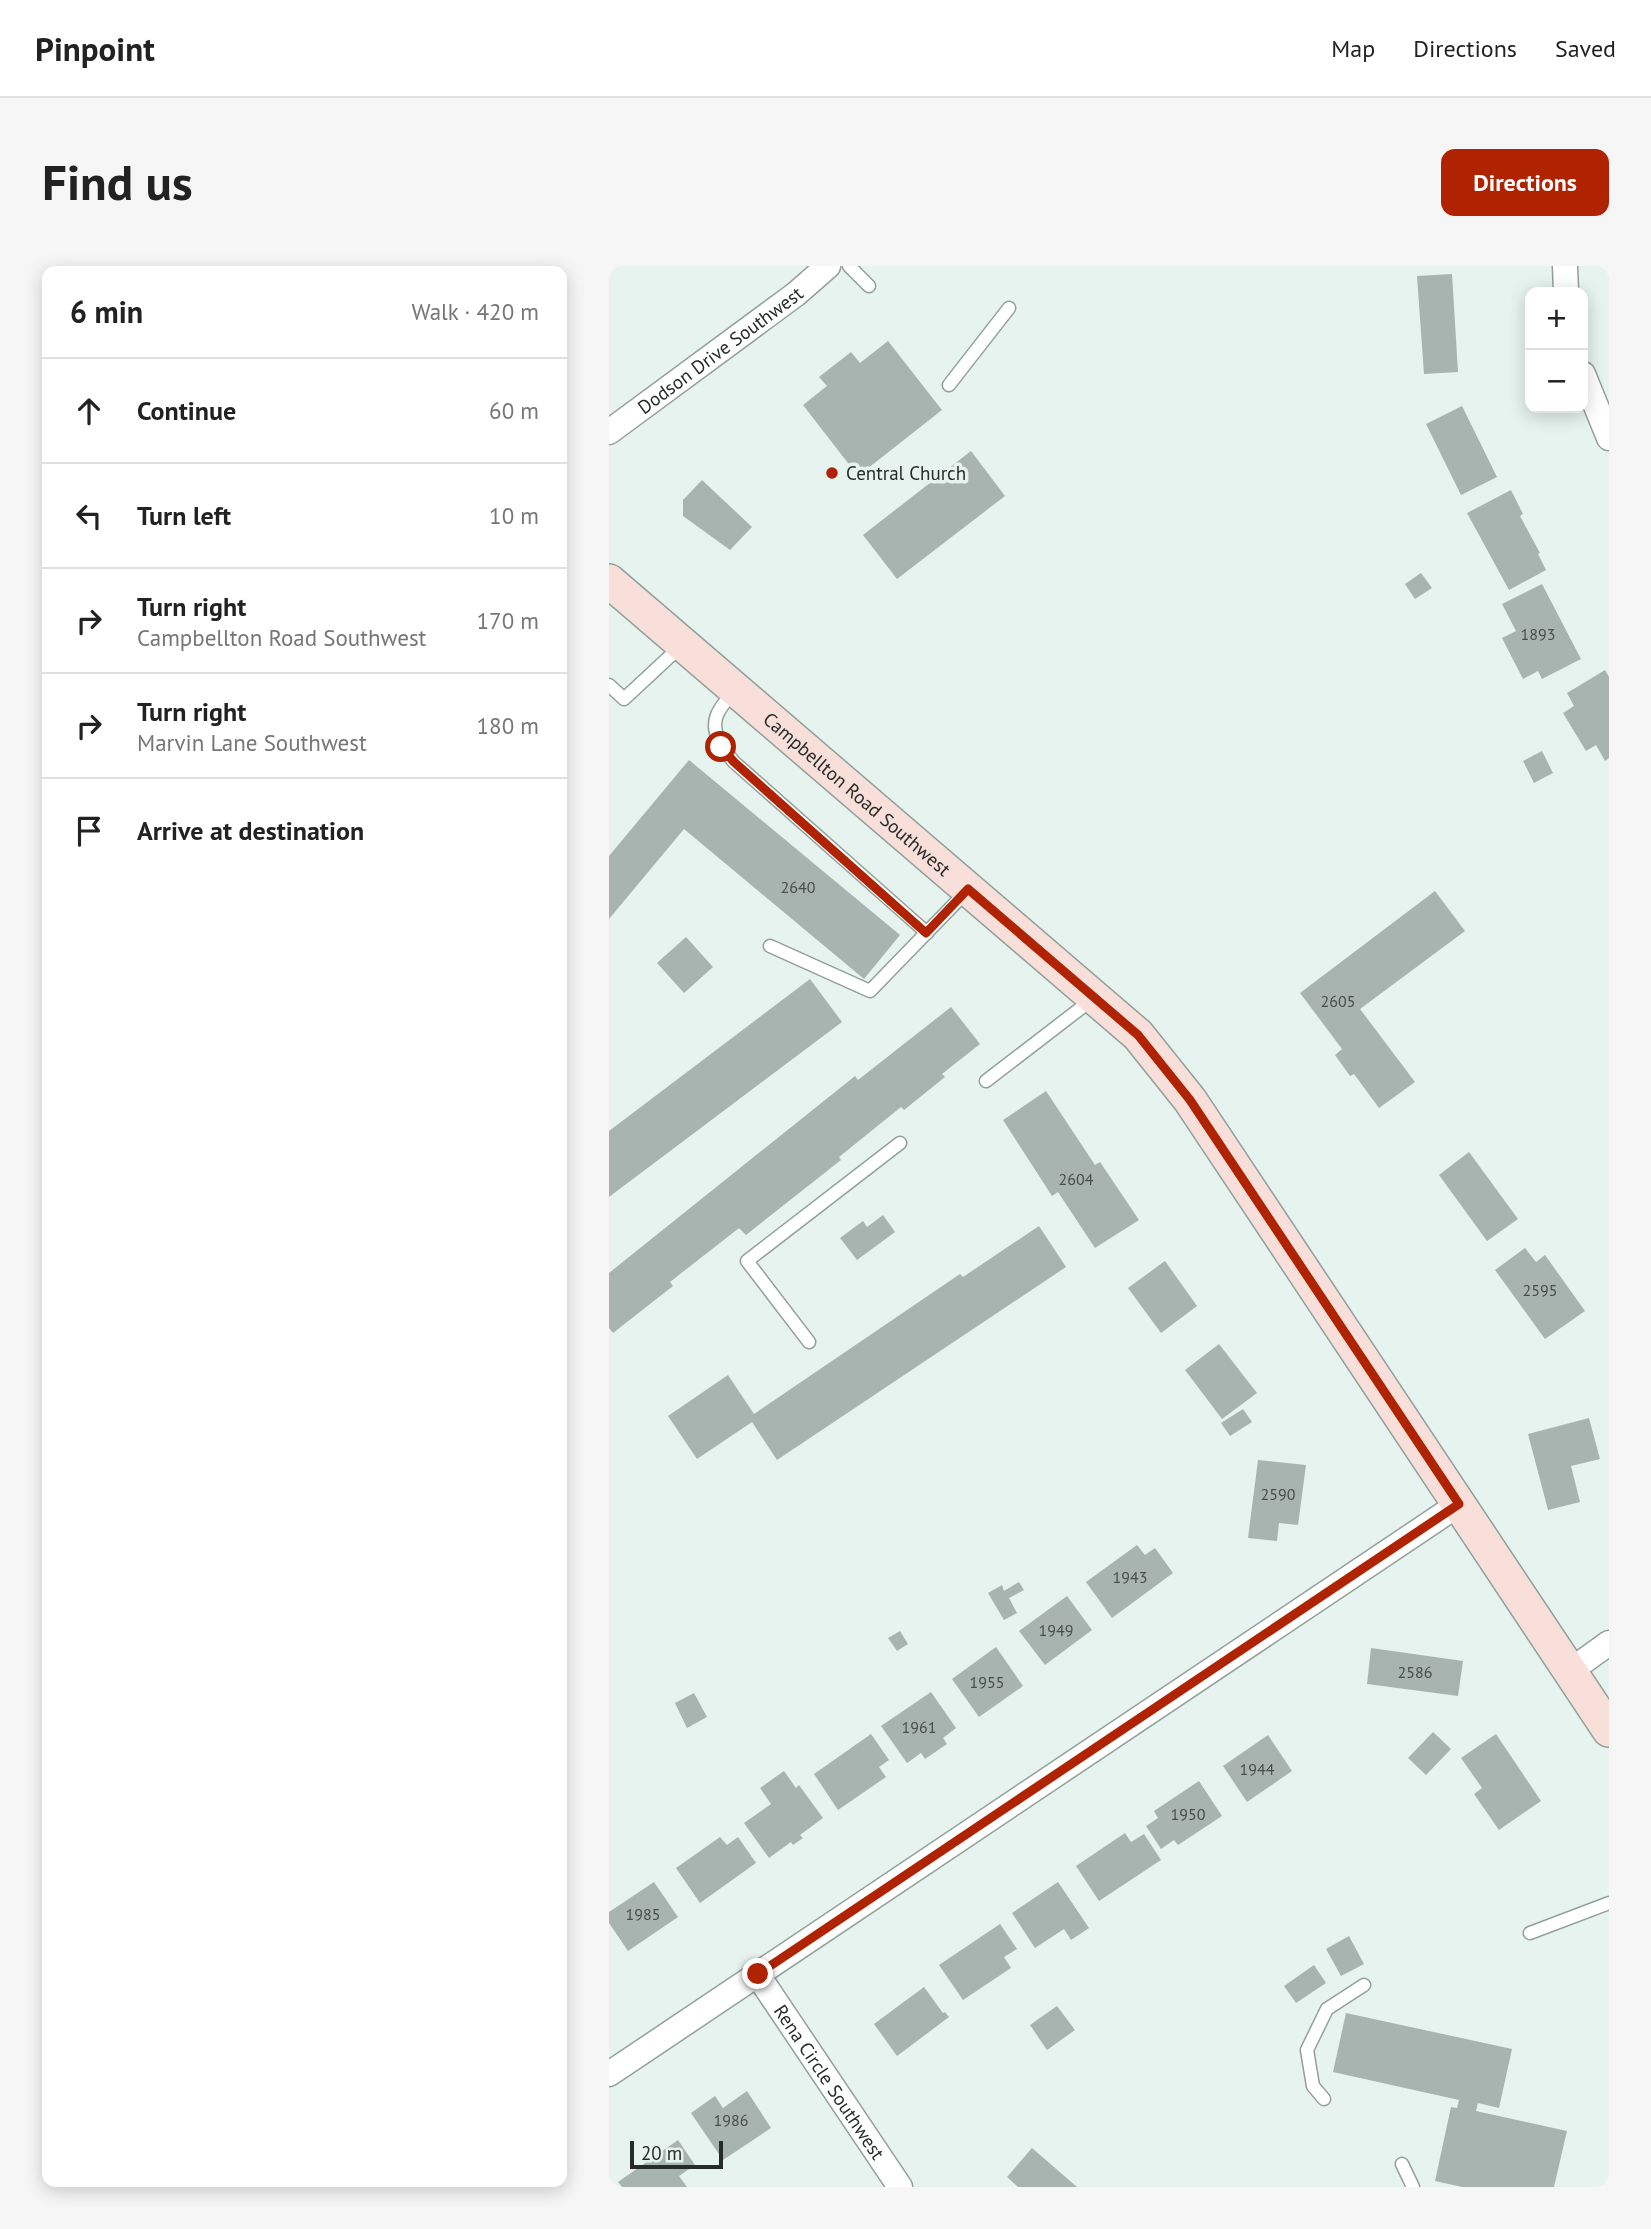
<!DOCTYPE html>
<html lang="en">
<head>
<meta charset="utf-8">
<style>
  body { margin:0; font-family:"PT Sans",sans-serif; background:#f6f6f6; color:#222 }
  .controls { position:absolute; right:21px; top:21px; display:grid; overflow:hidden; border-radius:14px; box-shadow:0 4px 18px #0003 }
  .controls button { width:63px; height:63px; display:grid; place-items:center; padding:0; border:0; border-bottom:2px solid #e0e0e0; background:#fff; color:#222; font:35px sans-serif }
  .scale { position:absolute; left:21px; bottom:18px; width:93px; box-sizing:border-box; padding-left:7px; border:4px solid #272b2a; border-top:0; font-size:19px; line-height:24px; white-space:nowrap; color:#272b2a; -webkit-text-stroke:5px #e6f3ee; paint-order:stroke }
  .stop { position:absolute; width:21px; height:21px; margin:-16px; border:5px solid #b02301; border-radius:50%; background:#fff }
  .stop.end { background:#b02301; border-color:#fff; box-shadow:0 2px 7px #0008 }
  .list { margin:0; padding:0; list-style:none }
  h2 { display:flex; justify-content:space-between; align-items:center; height:91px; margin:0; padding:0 28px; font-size:30px }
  h2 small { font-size:23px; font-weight:400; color:#767676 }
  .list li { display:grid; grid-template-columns:46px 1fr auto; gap:21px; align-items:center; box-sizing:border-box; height:105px; padding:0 28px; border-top:2px solid #e0e0e0 }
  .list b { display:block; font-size:26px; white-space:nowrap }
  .list p { margin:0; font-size:23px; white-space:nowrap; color:#767676 }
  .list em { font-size:23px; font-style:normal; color:#767676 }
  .icon { flex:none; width:38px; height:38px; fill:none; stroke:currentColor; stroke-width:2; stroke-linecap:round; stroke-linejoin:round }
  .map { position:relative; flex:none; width:1000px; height:1921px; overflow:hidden; border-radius:14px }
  header { display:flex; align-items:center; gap:42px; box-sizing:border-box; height:98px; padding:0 35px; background:#fff; border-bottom:2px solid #e0e0e0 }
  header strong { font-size:33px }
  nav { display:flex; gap:38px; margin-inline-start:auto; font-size:24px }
  .intro { display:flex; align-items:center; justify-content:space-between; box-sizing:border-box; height:168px; padding:0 42px }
  h1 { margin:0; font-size:49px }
  .button { padding:18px 32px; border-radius:14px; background:#b02301; color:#fff; font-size:24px; font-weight:700 }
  main { display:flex; gap:42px; padding:0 42px }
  aside { flex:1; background:#fff; border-radius:14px; box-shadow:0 4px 18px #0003 }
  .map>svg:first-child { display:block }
  .building { fill:#a8b4b0 }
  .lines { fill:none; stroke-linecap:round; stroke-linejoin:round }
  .service-casing { stroke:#939f9b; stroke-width:15 }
  .minor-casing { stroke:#939f9b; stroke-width:27 }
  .secondary-casing { stroke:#939f9b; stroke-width:36 }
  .service { stroke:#fff; stroke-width:12 }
  .minor { stroke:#fff; stroke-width:24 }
  .secondary { stroke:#f8dfda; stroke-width:33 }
  .route { stroke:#b02301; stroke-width:9 }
  .poi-dot { fill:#b02301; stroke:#e6f3ee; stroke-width:2.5 }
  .labels { text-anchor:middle; stroke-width:7; stroke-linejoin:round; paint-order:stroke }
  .number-label { font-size:16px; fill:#474d4c }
  .street-label { font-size:19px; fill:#272b2a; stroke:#e6f3ee }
  .poi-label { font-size:19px; fill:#272b2a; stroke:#e6f3ee; text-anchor:start }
</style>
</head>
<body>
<header>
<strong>Pinpoint</strong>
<nav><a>Map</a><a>Directions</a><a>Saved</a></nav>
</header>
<div class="intro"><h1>Find us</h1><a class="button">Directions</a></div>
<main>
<aside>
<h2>6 min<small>Walk · 420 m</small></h2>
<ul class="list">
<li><svg class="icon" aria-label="ahead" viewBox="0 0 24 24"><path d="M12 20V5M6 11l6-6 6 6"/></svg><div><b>Continue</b></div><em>60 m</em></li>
<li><svg class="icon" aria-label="left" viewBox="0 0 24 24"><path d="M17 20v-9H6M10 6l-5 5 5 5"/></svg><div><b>Turn left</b></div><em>10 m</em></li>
<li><svg class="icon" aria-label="right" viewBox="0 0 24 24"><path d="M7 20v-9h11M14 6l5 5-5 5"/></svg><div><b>Turn right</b><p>Campbellton Road Southwest</p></div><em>170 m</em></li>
<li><svg class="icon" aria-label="right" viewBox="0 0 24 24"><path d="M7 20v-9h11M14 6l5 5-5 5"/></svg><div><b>Turn right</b><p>Marvin Lane Southwest</p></div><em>180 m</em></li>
<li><svg class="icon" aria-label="arrive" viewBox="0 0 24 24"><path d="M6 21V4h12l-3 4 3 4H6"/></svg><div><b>Arrive at destination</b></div></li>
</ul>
</aside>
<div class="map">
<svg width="1000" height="1921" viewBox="0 0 1000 1921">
  <rect width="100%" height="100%" fill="#e6f3ee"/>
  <!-- building -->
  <g class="building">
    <polygon points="843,8 849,106 815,108 808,10"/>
    <polygon points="279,75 333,144 249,210 194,139 218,120 210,111 242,86 251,97"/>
    <polygon points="853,140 888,211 852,229 817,158"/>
    <polygon points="362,185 396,230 288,313 254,269"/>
    <polygon points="93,214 143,261 121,284 74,250 74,234"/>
    <polygon points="902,224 914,248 911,250 931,287 929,288 937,304 900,324 858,247"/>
    <polygon points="812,307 823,322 806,333 796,318"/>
    <polygon points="933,318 972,393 933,413 929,405 914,413 893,372 907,365 893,338"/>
    <polygon points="996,404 1000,411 1000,492 996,495 987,479 977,485 954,447 965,440 958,427"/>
    <polygon points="933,485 944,507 925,517 914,495"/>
    <polygon points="80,494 291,669 255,713 75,563 0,653 0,590"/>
    <polygon points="826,625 856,665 751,743 806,816 770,842 745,808 741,810 726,789 733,783 691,727"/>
    <polygon points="77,671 104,701 75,727 48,697"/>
    <polygon points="201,713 233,756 0,931 0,865"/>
    <polygon points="342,741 371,778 333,808 336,811 295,844 292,841 230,891 232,894 137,969 130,962 61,1016 64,1020 4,1067 0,1062 0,1007 246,810 249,814"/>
    <polygon points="437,825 486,899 491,896 530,954 486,982 449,926 443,930 394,854"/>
    <polygon points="860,886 909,953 878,975 830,909"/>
    <polygon points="274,949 286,966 248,994 231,972 254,955 258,961"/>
    <polygon points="430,960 457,1001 168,1194 143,1156 88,1193 59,1150 119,1109 145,1148 351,1008 354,1011"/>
    <polygon points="916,982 927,996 936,989 976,1045 936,1073 886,1004"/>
    <polygon points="556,995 588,1040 552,1067 519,1022"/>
    <polygon points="610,1078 648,1127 613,1153 576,1104"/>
    <polygon points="634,1143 643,1156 621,1170 612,1157"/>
    <polygon points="980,1152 991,1193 962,1200 971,1236 939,1244 919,1168"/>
    <polygon points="649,1194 697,1199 689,1259 670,1257 668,1275 639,1272"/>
    <polygon points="528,1279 536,1289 546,1282 564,1307 503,1352 477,1316"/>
    <polygon points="410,1316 415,1324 400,1332 408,1347 395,1354 379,1327 393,1319 395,1325"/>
    <polygon points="458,1330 483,1364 436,1399 410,1365"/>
    <polygon points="291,1365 299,1378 288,1385 279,1372"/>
    <polygon points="387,1381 414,1420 370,1451 343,1413"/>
    <polygon points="762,1382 854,1395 849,1430 758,1418"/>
    <polygon points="322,1426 347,1462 334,1472 338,1478 316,1493 312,1487 298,1497 272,1460"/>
    <polygon points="85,1427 98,1451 78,1462 66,1437"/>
    <polygon points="824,1466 842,1483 817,1509 799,1492"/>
    <polygon points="262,1468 280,1494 270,1501 277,1511 229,1544 205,1508"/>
    <polygon points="887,1468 932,1535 890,1564 865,1528 873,1522 852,1492"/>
    <polygon points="659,1469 683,1505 638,1536 614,1500"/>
    <polygon points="175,1505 187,1522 190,1519 214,1552 191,1569 194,1572 184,1579 182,1576 160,1592 135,1557 162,1538 151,1522"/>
    <polygon points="590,1515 613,1550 569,1579 565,1574 552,1583 537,1560 549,1552 545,1545"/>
    <polygon points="516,1567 522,1576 535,1568 552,1594 490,1635 467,1600"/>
    <polygon points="111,1571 118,1579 129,1571 147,1597 91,1637 67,1602"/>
    <polygon points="45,1616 69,1651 19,1685 0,1657 0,1646"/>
    <polygon points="449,1616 480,1662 462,1674 455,1663 426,1682 403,1647"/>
    <polygon points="391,1658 408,1683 395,1691 402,1702 354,1734 330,1699"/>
    <polygon points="740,1670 755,1698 732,1710 717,1683"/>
    <polygon points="705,1699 717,1717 687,1737 675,1720"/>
    <polygon points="315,1721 334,1747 336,1746 340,1751 288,1790 265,1758"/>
    <polygon points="448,1740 466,1764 438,1784 421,1759"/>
    <polygon points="737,1747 903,1783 890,1842 869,1837 867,1845 958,1865 945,1921 853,1921 826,1915 842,1841 848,1842 850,1834 724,1806"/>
    <polygon points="138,1825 162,1862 114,1894 82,1847 106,1830 114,1842"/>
    <polygon points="69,1874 86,1899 70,1910 78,1921 13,1921 9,1916"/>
    <polygon points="423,1882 468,1921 409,1921 398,1911"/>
  </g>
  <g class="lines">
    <!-- service casing -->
    <g class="service-casing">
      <g id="service">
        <polyline points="240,0 260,20"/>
        <polyline points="340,119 400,42"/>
        <polyline points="0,419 15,433 72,380"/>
        <path d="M124 425C119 433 111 441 108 449 101 467 114 483 125 496L318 667"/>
        <polyline points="161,680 261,725 359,624"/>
        <polyline points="377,815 485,732"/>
        <polyline points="200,1076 138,995 291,877"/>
        <polyline points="921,1667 1000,1637"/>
        <polyline points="715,1833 704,1820 698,1784 718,1743 755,1719"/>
        <polyline points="793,1898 804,1921"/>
      </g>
    </g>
    <!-- minor casing -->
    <g class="minor-casing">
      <g id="minor">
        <polyline points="956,0 957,26"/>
        <polyline points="974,108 1000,172"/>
        <path id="s1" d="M0 166 187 28 219 0"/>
        <polyline points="961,1405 1000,1377"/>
        <path id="s2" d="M148 1708 291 1921"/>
        <polyline points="0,1808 850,1238"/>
      </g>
    </g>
    <!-- secondary casing -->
    <g class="secondary-casing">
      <g id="secondary">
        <path id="s3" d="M0 315 529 769 581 834 1000 1464"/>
      </g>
    </g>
    <!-- service -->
    <use href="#service" class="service"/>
    <!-- minor -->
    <use href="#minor" class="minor"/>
    <!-- secondary -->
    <use href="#secondary" class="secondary"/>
  </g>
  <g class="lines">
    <!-- route -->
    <polyline class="route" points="112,481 125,496 317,667 359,623 529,769 581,834 850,1238 149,1708"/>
  </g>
  <!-- markers -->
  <circle class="poi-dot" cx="223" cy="207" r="7"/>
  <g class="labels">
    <!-- number labels -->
    <g class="number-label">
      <text x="929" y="374">1893</text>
      <text x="189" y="627">2640</text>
      <text x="729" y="741">2605</text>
      <text x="467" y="919">2604</text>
      <text x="931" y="1030">2595</text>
      <text x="669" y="1234">2590</text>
      <text x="521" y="1317">1943</text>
      <text x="447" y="1370">1949</text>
      <text x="806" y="1412">2586</text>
      <text x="378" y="1422">1955</text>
      <text x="310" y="1467">1961</text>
      <text x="648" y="1509">1944</text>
      <text x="579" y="1554">1950</text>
      <text x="34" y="1654">1985</text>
      <text x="122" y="1860">1986</text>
    </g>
    <!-- street labels -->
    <g class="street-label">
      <text dy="7" stroke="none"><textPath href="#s1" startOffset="138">Dodson Drive Southwest</textPath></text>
      <text dy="7" stroke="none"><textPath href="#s3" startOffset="327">Campbellton Road Southwest</textPath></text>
      <text dy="7" stroke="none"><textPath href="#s2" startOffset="130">Rena Circle Southwest</textPath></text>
    </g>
    <!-- poi labels -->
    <g class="poi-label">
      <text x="237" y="214">Central Church</text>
    </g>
  </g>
</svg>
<div class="controls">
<button>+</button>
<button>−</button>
</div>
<div class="scale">20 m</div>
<div class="stop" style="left:112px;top:481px"></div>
<div class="stop end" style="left:149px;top:1708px"></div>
</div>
</main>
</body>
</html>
